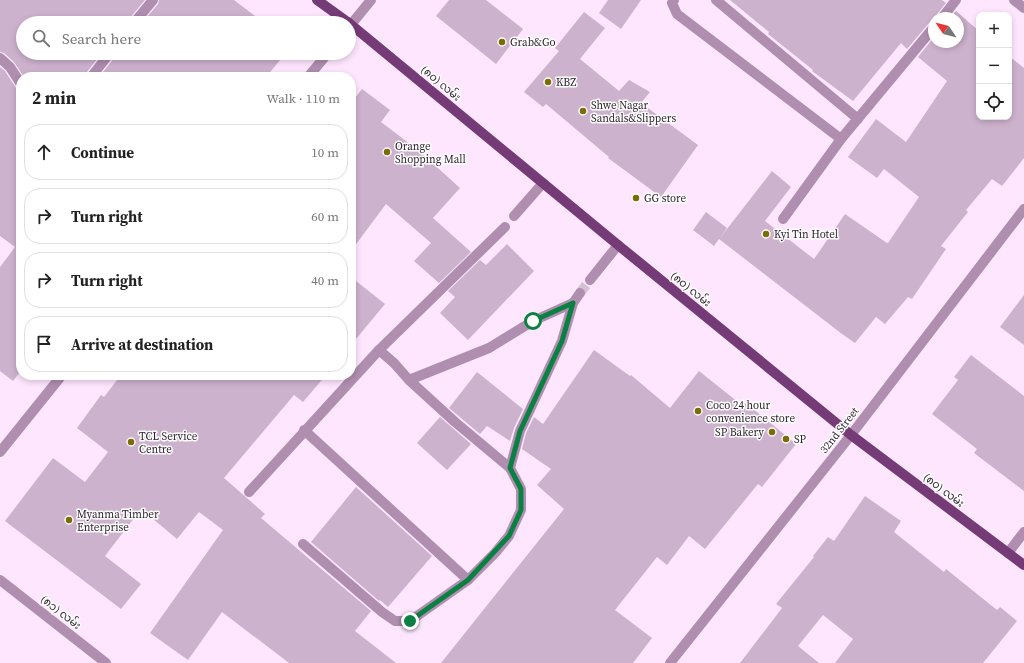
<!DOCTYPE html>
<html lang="en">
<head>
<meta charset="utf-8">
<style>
  body { margin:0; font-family:"Source Serif 4","Noto Sans Myanmar",serif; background:#f2f2f2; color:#222 }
  .controls { position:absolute; right:12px; top:12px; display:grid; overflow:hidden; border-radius:8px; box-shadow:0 2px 6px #0003 }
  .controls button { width:36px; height:36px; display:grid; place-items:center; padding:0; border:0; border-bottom:1px solid #e0e0e0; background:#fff; color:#222; font:20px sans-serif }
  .compass { position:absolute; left:928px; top:12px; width:36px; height:36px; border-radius:50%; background:#fff; box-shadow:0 2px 6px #0003; rotate:305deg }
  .stop { position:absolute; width:12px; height:12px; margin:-9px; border:3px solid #0b8043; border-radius:50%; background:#fff }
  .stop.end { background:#0b8043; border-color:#fff; box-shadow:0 1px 4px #0008 }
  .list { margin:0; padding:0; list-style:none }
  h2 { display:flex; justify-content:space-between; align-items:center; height:52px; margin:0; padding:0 16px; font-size:17px }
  h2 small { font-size:13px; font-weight:400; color:#767676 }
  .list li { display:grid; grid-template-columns:26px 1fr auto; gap:12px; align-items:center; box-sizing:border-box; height:56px; margin:0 8px 8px; padding:0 8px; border:1px solid #e0e0e0; border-radius:16px }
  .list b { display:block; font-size:15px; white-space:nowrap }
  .list em { font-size:13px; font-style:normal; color:#767676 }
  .icon { flex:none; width:22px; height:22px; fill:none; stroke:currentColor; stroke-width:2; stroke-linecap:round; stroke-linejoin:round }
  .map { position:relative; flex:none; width:1024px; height:663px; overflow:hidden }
  .search { position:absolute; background:#fff; box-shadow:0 2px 6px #0003; left:16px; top:16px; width:340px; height:44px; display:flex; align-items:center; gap:10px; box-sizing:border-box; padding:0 14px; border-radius:22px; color:#767676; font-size:15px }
  .panel { position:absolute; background:#fff; box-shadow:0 2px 6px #0003; left:16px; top:72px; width:340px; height:308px; border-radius:16px }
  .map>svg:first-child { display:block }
  .building { fill:#cdb2cd }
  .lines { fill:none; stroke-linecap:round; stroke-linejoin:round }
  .minor-tunnel { stroke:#d5c0d5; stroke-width:10; stroke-dasharray:10 5; stroke-linecap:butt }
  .minor { stroke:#af8eaf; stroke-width:10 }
  .major { stroke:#753b77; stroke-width:10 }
  .route { stroke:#0b8043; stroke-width:5 }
  .poi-dot { fill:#7c6c06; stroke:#fdfdfd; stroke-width:1.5 }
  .labels { text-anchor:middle; stroke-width:3; stroke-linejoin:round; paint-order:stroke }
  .poi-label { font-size:11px; fill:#302530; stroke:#fdfdfd; text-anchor:start }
  .street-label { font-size:11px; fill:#302530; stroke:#fdfdfd }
</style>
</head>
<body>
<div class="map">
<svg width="1024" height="663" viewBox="0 0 1024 663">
  <rect width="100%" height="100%" fill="#fee7fe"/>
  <!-- building -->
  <g class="building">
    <polygon points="0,0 145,0 129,19 128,23 23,23 23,53 102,53 86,73 85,77 24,77 14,62 4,53 0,52"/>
    <polygon points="159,0 234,0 264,23 142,23 158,4"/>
    <polygon points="449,0 486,0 523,29 496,64 436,16"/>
    <polygon points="608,0 641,0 621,29 599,13"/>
    <polygon points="730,0 942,0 946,3 937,14 936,18 934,18 934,21 929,23 907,49 901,43 853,101 812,71 813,70 768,34 769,32"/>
    <polygon points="956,11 979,31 979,117 1009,117 1009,56 1024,68 1024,158 1002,186 992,179 966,210 968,212 941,246 946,249 912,299 908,297 885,324 876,317 855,343 842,334 719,239 714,246 693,230 706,212 727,228 720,238 772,171 791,187 765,221 814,259 845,214 887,243 888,243 919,197 884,169 877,178 848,157 876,119 906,142 947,81 918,57 934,37 934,42 958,42 958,18 950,18"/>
    <polygon points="584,12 605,28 580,59 619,91 629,80 650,92 641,103 698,145 661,197 608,158 609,157 546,104 543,107 524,92 559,51 555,48"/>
    <polygon points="116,53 286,53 266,77 99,77 115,57"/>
    <polygon points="0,67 5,71 16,88 21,90 21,371 13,381 0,371 0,267 15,247 0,236"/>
    <polygon points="362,89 390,110 381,122 418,150 460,188 433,218 471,252 439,283 414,261 431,243 386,204 351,251 351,103"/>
    <polygon points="507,244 534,271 468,340 440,313 455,297 448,291 480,260 486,265"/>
    <polygon points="351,277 385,304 351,345"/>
    <polygon points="1024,295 1024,345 1000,327"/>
    <polygon points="594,350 630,376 631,375 670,408 699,371 743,406 746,403 796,444 762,487 758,484 705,549 689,536 667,565 657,557 615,610 652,638 633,663 441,663 564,509 537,485 551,469 522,449 526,433 534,417 543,424"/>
    <polygon points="971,355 1024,396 1024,491 974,453 977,449 932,414 958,380 954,377"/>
    <polygon points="477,372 523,409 514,428 510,441 487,426 480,434 449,408"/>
    <polygon points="121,375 326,375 303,402 294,395 224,478 265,514 261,518 371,611 355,631 396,663 289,663 222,612 188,660 150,633 223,530 199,512 177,539 141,509 105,556 141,584 121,609 5,521 53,458 85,482 108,452 77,428 101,395 104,397"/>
    <polygon points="440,417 471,444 447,470 417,443"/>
    <polygon points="356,487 432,556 388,607 380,600 379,601 311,542"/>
    <polygon points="865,496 901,521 894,532 944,572 946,569 997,610 1000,607 1017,621 983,663 835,663 853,639 823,615 798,646 819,663 740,663 782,608 776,604 814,557 813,556 828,537 834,541"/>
  </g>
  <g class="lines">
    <!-- minor-tunnel -->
    <polyline class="minor-tunnel" points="580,293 590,280"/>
    <!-- minor -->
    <g class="minor">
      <polyline points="674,0 672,3 677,14 841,139"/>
      <polyline points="716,0 858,119"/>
      <polyline points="1014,0 1024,8"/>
      <polyline points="942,18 956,0"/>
      <polyline points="134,23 153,0"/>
      <polyline points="349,27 371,0"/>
      <polyline points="0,58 10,67 21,84"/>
      <polyline points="91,77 110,53"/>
      <polyline points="308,77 328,53"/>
      <polyline points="514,216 543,183"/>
      <polyline points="783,219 841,139 934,27"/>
      <polyline points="590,280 618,245"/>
      <polyline points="379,350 505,227"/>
      <polyline points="409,380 489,348 533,321 573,303"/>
      <polyline points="304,430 468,580"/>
      <polyline points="0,452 62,375"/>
      <polyline points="249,492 379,350 394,363 409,380 455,422 510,468"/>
      <polyline points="303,544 382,612 395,621 410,621 468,580 495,553 509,536 521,510 521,489 510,468 520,431 562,341 573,303 580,293"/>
      <polyline points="1008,553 1024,532"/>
      <polyline points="0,580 106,663"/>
      <polyline points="670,663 851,435 1024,209"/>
    </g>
    <!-- major -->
    <g class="major">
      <polyline points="317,0 349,23"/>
      <polyline points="349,23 618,245 851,435 1024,565"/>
    </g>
  </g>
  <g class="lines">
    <!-- route -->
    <polyline class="route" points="410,621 468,580 509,536 521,510 521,489 510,468 520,431 562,341 573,303 533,321"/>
  </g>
  <!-- markers -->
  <g class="poi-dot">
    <circle cx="502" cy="42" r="4"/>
    <circle cx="548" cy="82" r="4"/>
    <circle cx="583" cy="111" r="4"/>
    <circle cx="387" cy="152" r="4"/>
    <circle cx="636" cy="198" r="4"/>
    <circle cx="766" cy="234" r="4"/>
    <circle cx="698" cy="411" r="4"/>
    <circle cx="772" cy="432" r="4"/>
    <circle cx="786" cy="439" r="4"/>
    <circle cx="131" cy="442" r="4"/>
    <circle cx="69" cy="520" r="4"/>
  </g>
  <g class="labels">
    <!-- poi labels -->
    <g class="poi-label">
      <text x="510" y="46">Grab&amp;Go</text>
      <text x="556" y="86">KBZ</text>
      <text x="591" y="109">Shwe Nagar<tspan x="591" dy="13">Sandals&amp;Slippers</tspan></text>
      <text x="395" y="150">Orange<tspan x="395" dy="13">Shopping Mall</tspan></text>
      <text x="644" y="202">GG store</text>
      <text x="774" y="238">Kyi Tin Hotel</text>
      <text x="706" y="409">Coco 24 hour<tspan x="706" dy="13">convenience store</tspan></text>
      <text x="764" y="436" text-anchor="end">SP Bakery</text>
      <text x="139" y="440">TCL Service<tspan x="139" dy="13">Centre</tspan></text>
      <text x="794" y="443">SP</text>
      <text x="77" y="518">Myanma Timber<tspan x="77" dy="13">Enterprise</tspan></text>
    </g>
    <!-- street labels -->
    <g class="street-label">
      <text transform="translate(441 83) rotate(40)" y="4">(၈၀) လမ်း</text>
      <text transform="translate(691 289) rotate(39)" y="4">(၈၀) လမ်း</text>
      <text transform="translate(839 430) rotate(-52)" y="4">32nd Street</text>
      <text transform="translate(944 490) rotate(37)" y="4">(၈၀) လမ်း</text>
      <text transform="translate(61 612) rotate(38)" y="4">(၈၁) လမ်း</text>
    </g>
  </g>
</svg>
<div class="controls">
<button>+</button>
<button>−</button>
<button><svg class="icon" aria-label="locate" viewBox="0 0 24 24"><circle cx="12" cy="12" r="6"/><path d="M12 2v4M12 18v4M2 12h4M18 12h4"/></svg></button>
</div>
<svg class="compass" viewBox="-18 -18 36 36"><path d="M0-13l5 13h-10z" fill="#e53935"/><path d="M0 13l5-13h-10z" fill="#767676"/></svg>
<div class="stop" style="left:533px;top:321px"></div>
<div class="stop end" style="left:410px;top:621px"></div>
<div class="search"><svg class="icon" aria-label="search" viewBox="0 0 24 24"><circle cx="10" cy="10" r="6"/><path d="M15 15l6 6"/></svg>Search here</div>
<section class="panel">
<h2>2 min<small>Walk · 110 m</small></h2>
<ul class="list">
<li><svg class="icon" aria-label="ahead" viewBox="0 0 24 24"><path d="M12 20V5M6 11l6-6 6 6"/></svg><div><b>Continue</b></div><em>10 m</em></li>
<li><svg class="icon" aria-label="right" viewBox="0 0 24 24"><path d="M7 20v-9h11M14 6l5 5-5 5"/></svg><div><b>Turn right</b></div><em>60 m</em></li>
<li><svg class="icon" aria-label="right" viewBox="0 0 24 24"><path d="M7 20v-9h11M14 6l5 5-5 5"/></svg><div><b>Turn right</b></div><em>40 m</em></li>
<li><svg class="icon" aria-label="arrive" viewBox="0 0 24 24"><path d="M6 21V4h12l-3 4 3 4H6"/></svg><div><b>Arrive at destination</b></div></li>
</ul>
</section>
</div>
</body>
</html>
